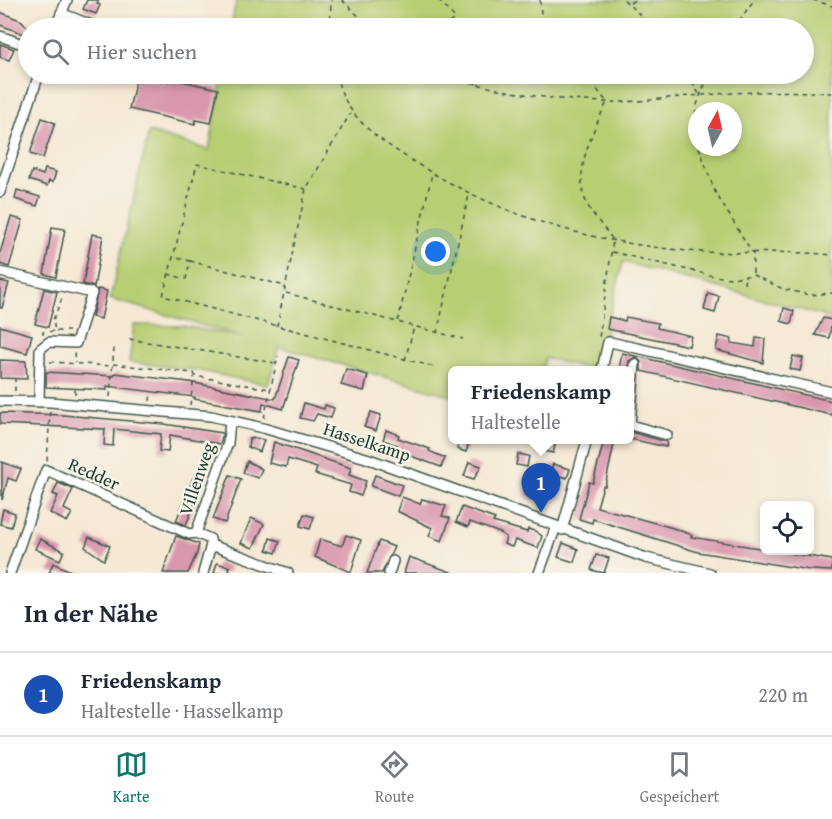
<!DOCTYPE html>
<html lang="de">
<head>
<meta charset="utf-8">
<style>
  body { margin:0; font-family:"Gentium Book Plus",serif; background:#f2f2f3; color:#1f2937 }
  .controls { position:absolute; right:18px; bottom:18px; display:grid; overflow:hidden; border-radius:9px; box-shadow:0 3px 9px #0003 }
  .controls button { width:54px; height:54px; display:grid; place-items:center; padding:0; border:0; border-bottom:2px solid #e0e1e3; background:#fff; color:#1f2937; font:30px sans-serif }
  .compass { position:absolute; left:688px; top:102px; width:54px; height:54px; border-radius:50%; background:#fff; box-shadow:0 3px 9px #0003; rotate:8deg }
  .you { position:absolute; left:436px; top:252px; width:21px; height:21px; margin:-15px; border:4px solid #fff; border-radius:50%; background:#1a73e8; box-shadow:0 0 0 9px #1a73e833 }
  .badge { display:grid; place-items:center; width:39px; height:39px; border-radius:50%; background:#0f766e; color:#fff; font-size:20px; font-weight:700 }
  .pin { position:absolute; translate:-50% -50px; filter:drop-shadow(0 2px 3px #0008) }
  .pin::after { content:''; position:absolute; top:32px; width:21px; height:18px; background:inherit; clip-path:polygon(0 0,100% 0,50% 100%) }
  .popup { position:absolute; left:448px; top:366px; width:186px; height:78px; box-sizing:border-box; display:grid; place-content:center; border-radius:9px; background:#fff; filter:drop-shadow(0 2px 4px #0005); font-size:20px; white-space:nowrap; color:#747a83 }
  .popup b { font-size:22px; color:#1f2937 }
  .popup::after { content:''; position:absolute; left:50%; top:100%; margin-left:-12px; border:12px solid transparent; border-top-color:#fff }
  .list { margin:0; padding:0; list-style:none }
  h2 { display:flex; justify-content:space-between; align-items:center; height:78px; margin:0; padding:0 24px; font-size:26px }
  h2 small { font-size:20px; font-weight:400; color:#747a83 }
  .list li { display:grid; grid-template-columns:39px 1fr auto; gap:18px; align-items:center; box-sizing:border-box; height:84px; padding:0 24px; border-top:2px solid #e0e1e3 }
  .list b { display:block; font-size:22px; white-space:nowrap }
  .list p { margin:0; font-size:20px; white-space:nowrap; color:#747a83 }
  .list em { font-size:20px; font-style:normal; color:#747a83 }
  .icon { flex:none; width:33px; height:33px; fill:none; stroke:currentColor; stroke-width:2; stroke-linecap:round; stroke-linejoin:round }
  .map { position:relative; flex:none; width:832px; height:573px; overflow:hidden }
  .search { position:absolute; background:#fff; box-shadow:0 3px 9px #0003; left:18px; right:18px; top:18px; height:66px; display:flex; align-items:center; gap:15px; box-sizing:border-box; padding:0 21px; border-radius:33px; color:#747a83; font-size:22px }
  .sheet { height:162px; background:#fff }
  nav { display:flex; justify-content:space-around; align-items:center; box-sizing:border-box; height:84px; border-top:2px solid #e0e1e3; background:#fff; font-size:16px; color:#747a83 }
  nav a { display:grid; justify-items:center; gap:3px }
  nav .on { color:#0f766e }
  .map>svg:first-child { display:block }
  .green { fill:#b8ce73; stroke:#6c8654; stroke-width:1.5; fill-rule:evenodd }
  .building { fill:#d997ae }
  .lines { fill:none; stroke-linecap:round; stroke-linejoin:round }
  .minor-casing { stroke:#3f574c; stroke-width:12 }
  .path { stroke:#3f574c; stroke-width:1.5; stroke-dasharray:4.5 4.5; stroke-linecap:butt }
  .minor { stroke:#fff; stroke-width:9 }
  .labels { text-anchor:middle; stroke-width:5; stroke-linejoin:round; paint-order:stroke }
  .street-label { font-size:18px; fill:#1f3d34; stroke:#f7f3e8 }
</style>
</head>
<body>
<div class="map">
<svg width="832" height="573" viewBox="0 0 832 573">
  <rect width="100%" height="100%" fill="#f7f3e8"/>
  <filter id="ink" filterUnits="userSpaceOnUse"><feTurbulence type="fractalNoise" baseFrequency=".0167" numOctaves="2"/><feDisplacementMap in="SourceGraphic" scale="12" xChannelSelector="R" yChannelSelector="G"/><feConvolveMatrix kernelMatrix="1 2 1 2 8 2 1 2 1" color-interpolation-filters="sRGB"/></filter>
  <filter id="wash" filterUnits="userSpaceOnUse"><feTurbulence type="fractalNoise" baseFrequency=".008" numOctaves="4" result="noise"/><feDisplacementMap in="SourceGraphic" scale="24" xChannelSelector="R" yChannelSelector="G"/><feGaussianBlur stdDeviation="1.35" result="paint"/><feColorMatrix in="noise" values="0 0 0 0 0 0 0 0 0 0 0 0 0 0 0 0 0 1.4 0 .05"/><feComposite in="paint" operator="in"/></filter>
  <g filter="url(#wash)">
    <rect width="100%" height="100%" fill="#f5e8d4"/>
    <!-- green -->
    <path class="green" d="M236 0H832V318L623 262 596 370 545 358 542 370H452V396L279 347 268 385 196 370 129 362 134 325 183 326 244 337 110 299 149 132 209 150 223 74H804V28H231ZM697 111H733V147H697Z"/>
    <g id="blocks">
      <!-- building -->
      <g class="building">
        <polygon points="87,0 99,0 97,3 100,5 96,14 83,9"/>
        <polygon points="0,12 22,21 28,28 28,32 24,34 0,25"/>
        <polygon points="0,44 14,49 9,60 0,57"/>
        <polygon points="137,75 162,83 164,77 218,89 211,123 196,120 195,124 129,109"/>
        <polygon points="42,118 55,123 43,158 30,154"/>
        <polygon points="45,169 56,172 53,182 49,181 47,186 29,180 32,171 43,175"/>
        <polygon points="17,190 40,197 37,206 15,199"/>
        <polygon points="11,217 23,220 9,267 0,264 0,253"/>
        <polygon points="52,227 65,229 56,277 44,274"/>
        <polygon points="92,234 103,236 94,287 83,284"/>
        <polygon points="0,281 9,283 2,308 0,308"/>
        <polygon points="44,289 57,292 48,327 35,324"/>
        <polygon points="98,289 107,291 101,319 92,317"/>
        <polygon points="708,293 719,296 715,313 704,310"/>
        <polygon points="784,308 794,311 791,324 781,321"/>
        <polygon points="609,317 625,321 626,317 658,323 657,328 691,336 689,346 607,329"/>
        <polygon points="823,318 832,320 829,338 815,335"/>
        <polygon points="0,326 32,335 27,353 0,346"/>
        <polygon points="719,336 732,339 731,343 755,347 756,338 765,339 763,363 716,350"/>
        <polygon points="622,353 832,401 832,415 641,371 641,362 636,357 629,361 628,370 619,370"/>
        <polygon points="793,356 803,358 800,371 790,369"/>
        <polygon points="289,357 299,360 283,409 263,403 262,411 194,399 195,397 107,386 107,390 46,387 46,372 114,376 115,373 189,382 275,399"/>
        <polygon points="0,360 26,361 27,379 0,378"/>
        <polygon points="346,369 368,375 364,391 341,385"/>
        <polygon points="304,403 324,409 325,405 334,408 331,418 317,414 313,421 300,418"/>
        <polygon points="371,412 381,415 376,431 364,427"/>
        <polygon points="0,413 63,415 164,424 222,433 222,437 220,444 170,435 168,452 159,451 161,434 114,429 113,446 104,445 105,429 0,424"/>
        <polygon points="386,430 399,435 398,438 430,449 429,451 445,458 441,467 400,452 397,449 398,445 383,440"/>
        <polygon points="630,432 667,442 666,447 630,439"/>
        <polygon points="255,438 264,440 260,452 248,447 249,439"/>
        <polygon points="460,440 470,440 466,452 457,449"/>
        <polygon points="542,440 556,442 553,453 539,450"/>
        <polygon points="604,440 615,440 605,486 603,486 597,507 673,528 692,535 691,537 832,560 832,571 810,570 698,552 593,519 592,523 579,519 589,482 593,483"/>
        <polygon points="274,442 351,468 349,475 366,481 361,496 349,492 351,485 315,474 317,468 288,459 286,467 269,463"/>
        <polygon points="518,454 529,456 527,467 516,465"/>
        <polygon points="247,461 262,469 258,478 243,473"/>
        <polygon points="2,462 21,469 16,481 8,478 2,500"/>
        <polygon points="469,462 481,466 474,479 464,476"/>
        <polygon points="553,464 570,469 567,478 550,473"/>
        <polygon points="230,475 241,479 225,523 213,519"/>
        <polygon points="375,475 402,485 398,496 371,486"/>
        <polygon points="194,476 204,480 186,525 176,521"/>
        <polygon points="530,481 544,486 539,500 525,495"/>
        <polygon points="58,483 73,489 64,509 72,513 67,522 50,513 58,496 53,494"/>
        <polygon points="402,497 420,504 422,499 446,506 442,516 450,518 442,541 429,536 432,528 397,511"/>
        <polygon points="462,507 495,519 493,522 527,532 528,529 535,531 542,536 538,548 515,540 512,547 504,544 506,537 500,533 470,522 468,527 456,522"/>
        <polygon points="3,509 15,513 11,527 0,524"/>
        <polygon points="304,514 314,517 310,529 300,526"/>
        <polygon points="251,518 264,524 253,548 241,543"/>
        <polygon points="346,535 361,540 351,572 315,557 320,539 342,546"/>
        <polygon points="176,536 199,544 197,553 188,573 163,573"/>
        <polygon points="89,537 110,546 104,560 85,547"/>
        <polygon points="270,538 280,541 276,553 267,550"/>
        <polygon points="40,539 64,551 60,560 35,549"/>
        <polygon points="379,541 394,547 382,573 367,573"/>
        <polygon points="563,543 578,549 574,562 558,557"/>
        <polygon points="596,555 609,558 604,573 591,570"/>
        <polygon points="409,557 451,572 450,573 404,573"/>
        <polygon points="53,563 75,573 49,573"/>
        <polygon points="217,563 230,567 228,573 214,573"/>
      </g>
    </g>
  </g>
  <g filter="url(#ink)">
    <use href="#blocks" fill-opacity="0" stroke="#3f574c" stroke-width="1.5"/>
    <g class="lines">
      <!-- minor casing -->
      <g class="minor-casing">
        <g id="minor">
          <polyline points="61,13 99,28"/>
          <polyline points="55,28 67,0"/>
          <polyline points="0,36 28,46"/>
          <polyline points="0,192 39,74"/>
          <polyline points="0,272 92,293 76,343 49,342 40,349 39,402"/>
          <polyline points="635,364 630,425 667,435"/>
          <polyline points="602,370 608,342 610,342 832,392"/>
          <polyline points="0,401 50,402 211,416 263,428 366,458 646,558 710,573"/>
          <polyline points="562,530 587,440"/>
          <polyline points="196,533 228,443 230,421"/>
          <polyline points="211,545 288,573"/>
          <polyline points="10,573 46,470 189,534 196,533 210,539 211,545 203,573"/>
          <polyline points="389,573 393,561"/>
          <polyline points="539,573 556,527"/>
        </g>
      </g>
      <!-- path -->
      <g class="path">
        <polyline points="342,0 371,28"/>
        <polyline points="439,0 455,18 443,28"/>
        <polyline points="540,0 542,28"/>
        <polyline points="624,0 654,28"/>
        <polyline points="813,0 832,6"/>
        <polyline points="630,3 635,0"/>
        <polyline points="330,28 331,0"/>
        <polyline points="734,28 754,0"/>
        <path d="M336 74C345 118 378 139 414 162 499 215 578 239 678 250 729 256 781 249 832 255"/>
        <path d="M444 74C496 92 550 100 605 102 633 103 663 98 691 96 738 92 785 90 832 93"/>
        <path d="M588 74 591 82 607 102C593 131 571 173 588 206 595 218 605 229 613 240L599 338"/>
        <polyline points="688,74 699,94"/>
        <polyline points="475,84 484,74"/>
        <path d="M697 141C689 117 700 94 710 74"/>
        <polyline points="699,147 715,192 753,254 753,274"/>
        <polyline points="306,189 197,164 163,296 435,367"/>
        <polyline points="612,252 714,276 731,278 753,275 783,289 810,295 832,293"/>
        <polyline points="190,261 285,286"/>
        <polyline points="168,274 186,279 190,261 173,257"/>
        <polyline points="744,284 745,276"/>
        <polyline points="286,293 463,339"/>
        <polyline points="398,321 432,174"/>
        <polyline points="277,326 306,189 350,114"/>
        <polyline points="56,331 69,331"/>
        <polyline points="437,333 469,195"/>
        <polyline points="43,335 43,332 55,331 53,320 63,296"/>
        <polyline points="129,339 276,363"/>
        <polyline points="74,353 75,363"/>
        <polyline points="405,360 414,327"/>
        <polyline points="50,362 112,366"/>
        <polyline points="113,364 194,373 195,376 269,389"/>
        <polyline points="15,391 15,379"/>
        <polyline points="75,394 75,388"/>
        <polyline points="110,397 114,348"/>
        <polyline points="150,401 151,392"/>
        <polyline points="190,405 194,377"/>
        <polyline points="264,418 278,356"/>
        <polyline points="388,455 390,442"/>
        <polyline points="47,461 50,411"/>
      </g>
      <!-- minor -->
      <use href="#minor" class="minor"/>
    </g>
  </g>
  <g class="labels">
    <!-- street labels -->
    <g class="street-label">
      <text transform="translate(367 442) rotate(18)" y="6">Hasselkamp</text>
      <text transform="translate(94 474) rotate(24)" y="6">Redder</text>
      <text transform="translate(197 479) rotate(-71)" y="6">Villenweg</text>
    </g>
  </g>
</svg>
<div class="controls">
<button><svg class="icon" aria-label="locate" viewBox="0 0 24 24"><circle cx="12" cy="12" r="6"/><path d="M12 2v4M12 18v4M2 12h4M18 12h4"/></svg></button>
</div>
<svg class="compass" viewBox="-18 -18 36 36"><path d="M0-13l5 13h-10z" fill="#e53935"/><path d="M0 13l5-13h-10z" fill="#747a83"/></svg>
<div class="you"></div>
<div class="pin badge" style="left:541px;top:513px;background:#1a4fb4">1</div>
<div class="popup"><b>Friedenskamp</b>Haltestelle</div>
<div class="search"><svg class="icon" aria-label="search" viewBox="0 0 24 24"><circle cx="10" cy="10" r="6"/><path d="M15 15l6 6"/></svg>Hier suchen</div>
</div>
<section class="sheet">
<h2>In der Nähe<small></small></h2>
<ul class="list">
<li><span class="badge" style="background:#1a4fb4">1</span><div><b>Friedenskamp</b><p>Haltestelle · Hasselkamp</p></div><em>220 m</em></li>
</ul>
</section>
<nav>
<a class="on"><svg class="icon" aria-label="map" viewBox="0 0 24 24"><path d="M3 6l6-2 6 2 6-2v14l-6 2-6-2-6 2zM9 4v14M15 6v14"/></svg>Karte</a>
<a><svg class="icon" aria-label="directions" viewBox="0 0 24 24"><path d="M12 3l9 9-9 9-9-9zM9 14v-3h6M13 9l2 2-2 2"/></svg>Route</a>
<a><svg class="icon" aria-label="saved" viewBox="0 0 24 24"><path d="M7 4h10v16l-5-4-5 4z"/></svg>Gespeichert</a>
</nav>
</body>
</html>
